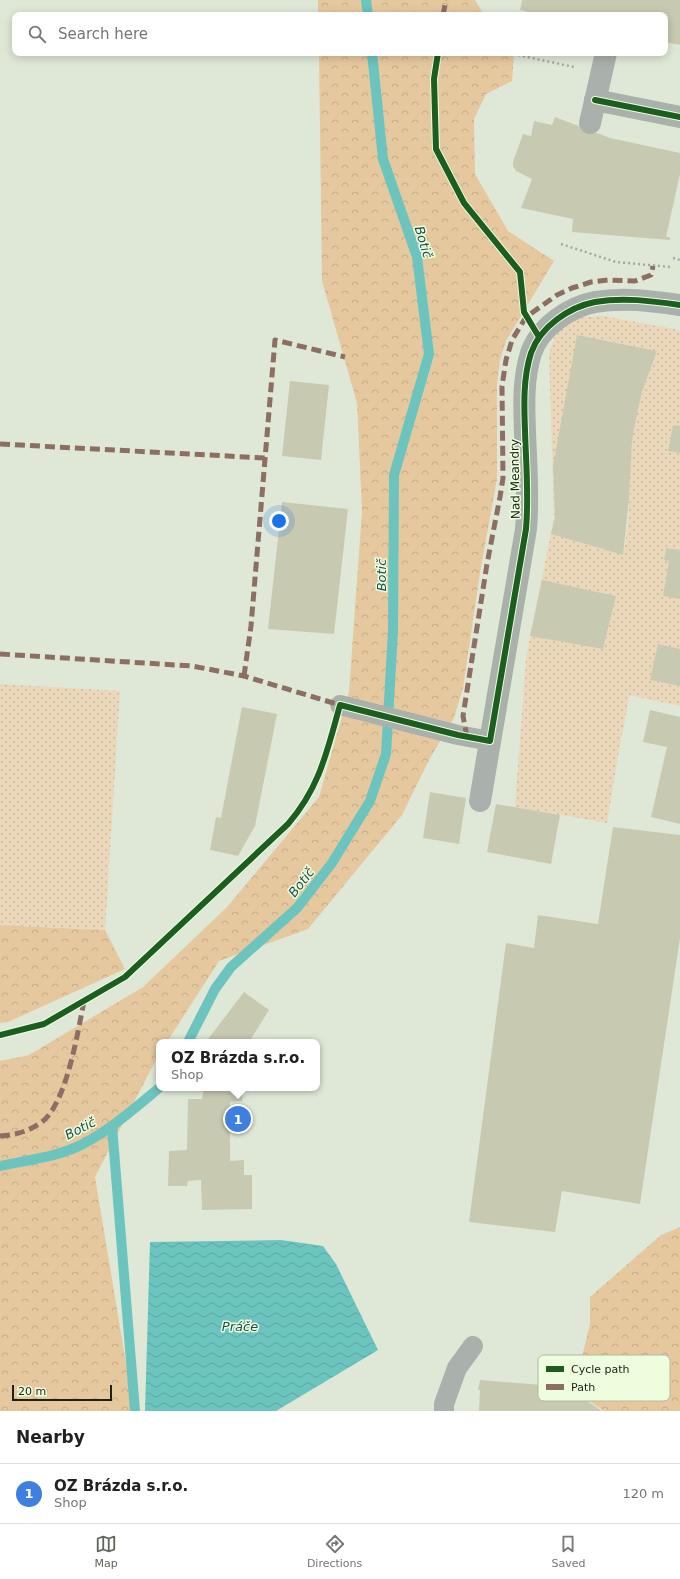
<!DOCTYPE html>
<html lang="en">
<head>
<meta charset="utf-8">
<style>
  body { margin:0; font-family:"DejaVu Sans",sans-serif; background:#f2f2f2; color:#222 }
  .scale { position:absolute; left:12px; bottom:10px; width:100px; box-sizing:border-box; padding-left:4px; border:2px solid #1b2115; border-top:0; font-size:11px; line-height:14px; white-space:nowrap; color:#1b2115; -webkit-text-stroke:3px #edfddd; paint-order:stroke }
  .you { position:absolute; left:279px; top:521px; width:14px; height:14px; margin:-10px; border:3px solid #fff; border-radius:50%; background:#1a73e8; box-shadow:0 0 0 6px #1a73e833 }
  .badge { display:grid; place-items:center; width:26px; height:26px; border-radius:50%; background:#606759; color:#fff; font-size:13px; font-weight:700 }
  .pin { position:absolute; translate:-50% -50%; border:2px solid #fff; box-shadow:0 1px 4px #0006 }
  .popup { position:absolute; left:156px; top:1039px; width:164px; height:52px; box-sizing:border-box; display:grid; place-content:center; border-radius:8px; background:#fff; filter:drop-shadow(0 1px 3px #0005); font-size:13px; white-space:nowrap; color:#767676 }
  .popup b { font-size:15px; color:#222 }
  .popup::after { content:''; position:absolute; left:50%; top:100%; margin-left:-8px; border:8px solid transparent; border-top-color:#fff }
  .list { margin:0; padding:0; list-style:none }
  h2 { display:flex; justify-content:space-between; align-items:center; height:52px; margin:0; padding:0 16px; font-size:17px }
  h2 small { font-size:13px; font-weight:400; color:#767676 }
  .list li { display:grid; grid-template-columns:26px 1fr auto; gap:12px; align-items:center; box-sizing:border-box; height:60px; padding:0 16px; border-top:1px solid #e0e0e0 }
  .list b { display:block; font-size:15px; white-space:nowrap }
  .list p { margin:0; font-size:13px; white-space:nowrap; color:#767676 }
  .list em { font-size:13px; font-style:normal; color:#767676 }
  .icon { flex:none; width:22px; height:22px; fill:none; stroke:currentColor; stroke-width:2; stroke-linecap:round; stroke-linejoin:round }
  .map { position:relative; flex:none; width:680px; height:1411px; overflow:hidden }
  .search { position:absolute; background:#fff; box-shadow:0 2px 10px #0003; left:12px; right:12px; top:12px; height:44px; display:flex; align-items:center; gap:10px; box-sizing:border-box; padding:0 14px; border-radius:8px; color:#767676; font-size:15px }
  .sheet { height:112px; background:#fff }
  nav { display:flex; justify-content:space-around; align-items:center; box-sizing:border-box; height:56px; border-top:1px solid #e0e0e0; background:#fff; font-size:11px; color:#767676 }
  nav a { display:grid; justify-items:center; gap:2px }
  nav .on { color:#606759 }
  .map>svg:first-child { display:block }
  .forest { fill:url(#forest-crowns) }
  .garden { fill:url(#garden-dots); fill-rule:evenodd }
  .water { fill:url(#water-waves) }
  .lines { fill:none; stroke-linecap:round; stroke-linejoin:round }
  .stream { stroke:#6cc4be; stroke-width:10 }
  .building { fill:#c8c9b1 }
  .path { stroke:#a4a8a2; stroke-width:2.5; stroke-dasharray:2 3; stroke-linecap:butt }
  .lane { stroke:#aab0ab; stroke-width:20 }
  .street { stroke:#aab0ab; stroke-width:22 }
  .quiet { stroke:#8d6e63; stroke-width:5; stroke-dasharray:10 5; stroke-linecap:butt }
  .cycleway-casing { stroke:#edfddd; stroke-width:8 }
  .cycleway { stroke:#1b5e20; stroke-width:6 }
  .labels { text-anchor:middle; stroke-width:3; stroke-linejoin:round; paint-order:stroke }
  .street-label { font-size:12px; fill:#1b2115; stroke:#edfddd }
  .water-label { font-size:13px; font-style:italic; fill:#1b4f4e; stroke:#edfddd }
  .key { fill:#edfddd; stroke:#aebba1; stroke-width:1 }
  .key-label { font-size:11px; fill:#1b2115 }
</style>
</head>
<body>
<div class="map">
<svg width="680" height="1411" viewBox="0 0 680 1411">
  <defs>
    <pattern id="forest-crowns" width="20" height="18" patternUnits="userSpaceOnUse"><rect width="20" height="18" fill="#e6c89f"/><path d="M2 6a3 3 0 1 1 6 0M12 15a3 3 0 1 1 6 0" fill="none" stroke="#c5ac88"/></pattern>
    <pattern id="garden-dots" width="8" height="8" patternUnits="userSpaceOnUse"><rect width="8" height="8" fill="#ebd7ba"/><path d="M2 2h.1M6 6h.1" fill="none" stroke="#c9b89f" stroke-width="1.8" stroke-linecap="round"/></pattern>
    <pattern id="water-waves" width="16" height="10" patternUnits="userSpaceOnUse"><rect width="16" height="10" fill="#6cc4be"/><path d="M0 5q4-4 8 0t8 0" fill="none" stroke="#5da8a2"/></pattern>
  </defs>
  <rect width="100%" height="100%" fill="#dfe8d7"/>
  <!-- forest -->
  <g class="forest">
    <polygon points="318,0 475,0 484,15 318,15"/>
    <polygon points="319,53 514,53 512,81 486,94 474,119 475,174 508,231 554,261 506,341 500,360 497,386 497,479 480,573 463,688 454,718 430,758 402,815 308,929 219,961 167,1042 159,1042 159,1054 95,1177 134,1411 0,1411 0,1061 29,1055 143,987 227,907 319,797 349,692 362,511 357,403 322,281"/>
    <polygon points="0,925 105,930 125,969 8,1022 0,1023"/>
    <polygon points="680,1227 680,1411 604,1411 568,1387 581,1361 590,1324 590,1297 661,1235"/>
  </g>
  <!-- garden -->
  <g class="garden">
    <path d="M603 316 680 330V426L673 425 668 451 680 453V550L666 548 664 560 669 561 663 596 680 599V649L658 644 651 680 680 686V706L629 695 623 732 622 733 607 823 515 807 526 658 554 518 549 354 554 338 570 318ZM595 338 657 351C646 381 635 410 632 442 629 479 631 520 623 555L551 534 555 517 553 466ZM555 583 616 596 603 649 542 638Z"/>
    <polygon points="0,684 120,691 105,930 0,925"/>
  </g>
  <!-- water -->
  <polygon class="water" points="281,1240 323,1246 336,1264 378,1350 276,1411 145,1411 150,1242"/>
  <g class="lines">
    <!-- stream -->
    <g class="stream">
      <polyline points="366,0 368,15"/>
      <polyline points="188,1042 215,989 231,967 297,908 332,863 370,801 386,754 393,631 394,475 429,354 417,257 383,159 372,53"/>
      <polyline points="112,1126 135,1411"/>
      <path d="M0 1166C27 1160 58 1157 83 1144 111 1129 135 1108 159 1088"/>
    </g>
  </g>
  <!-- building -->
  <g class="building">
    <polygon points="522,0 680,0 680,45 665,42 665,15 542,15 520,10"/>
    <polygon points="555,117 610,138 680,153 680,174 666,237 670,237 670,240 572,232 573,219 521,208 532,179 516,171 513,166 513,162 523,134 531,136 534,121 552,125"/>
    <polygon points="577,335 657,351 642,392 635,423 632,441 629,499 623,555 551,534 555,517 553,466"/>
    <polygon points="290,381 329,385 321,460 282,456"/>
    <polygon points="673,425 680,426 680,453 668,451"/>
    <polygon points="282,502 348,509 334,634 268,629"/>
    <polygon points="666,548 680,550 680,599 663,596 669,561 664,560"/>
    <polygon points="542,580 616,596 603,649 530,636"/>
    <polygon points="658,644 680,649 680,686 650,680"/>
    <polygon points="242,707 277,714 255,826 238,856 210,850 216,817 221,818"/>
    <polygon points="650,710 680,717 680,824 651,817 667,747 643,742"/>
    <polygon points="430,792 466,798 459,844 423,838"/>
    <polygon points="496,804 560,815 551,864 487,852"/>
    <polygon points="613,827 680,835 680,938 640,1204 562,1191 555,1232 469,1222 506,943 534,948 538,915 598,924"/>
    <polygon points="244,992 269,1010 249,1042 208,1042 209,1038"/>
    <polygon points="204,1088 243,1088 242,1101 230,1102 230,1161 244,1160 244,1175 252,1175 252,1209 202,1210 201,1180 188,1181 187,1186 168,1186 169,1151 187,1150 188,1099 202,1099"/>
    <polygon points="480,1380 568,1387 569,1389 602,1411 479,1411 480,1390 478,1390"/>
  </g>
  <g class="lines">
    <!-- path -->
    <g class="path">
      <polyline points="518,55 574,67"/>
      <polyline points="561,244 616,262 671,267"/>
      <polyline points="673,258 680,260"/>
    </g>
    <!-- lane -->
    <g class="lane">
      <polyline points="340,705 458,735 490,741"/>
      <polyline points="444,1411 444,1404 457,1368 473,1346"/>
    </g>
    <!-- street -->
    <g class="street">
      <polyline points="595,100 680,117"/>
      <polyline points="590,123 606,53"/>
      <path d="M480 801 526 529C529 496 526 464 525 431 524 405 523 378 531 353 540 327 569 307 595 302 623 297 652 301 680 305"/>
    </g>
    <!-- quiet -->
    <g class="quiet">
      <polyline points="443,15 446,0"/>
      <polyline points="0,444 265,458"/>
      <polyline points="0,654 192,666 244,676 340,705 340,707"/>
      <polyline points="244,676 251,626 275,340 345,357"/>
      <polyline points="467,737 463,716 487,564 500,497 503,478 502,386 506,360 512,340 526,317 557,295 572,288 591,282 608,280 635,281 651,275 653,266"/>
      <path d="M0 1136C16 1135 30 1131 43 1121 67 1101 78 1031 84 1001"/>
    </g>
    <!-- cycleway casing -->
    <g class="cycleway-casing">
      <g id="cycleway">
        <polyline points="438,53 434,79 436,149 464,203 520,272 524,312 539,337"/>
        <polyline points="595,100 680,117"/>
        <path d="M0 1035 44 1024 125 977 288 824C320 787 327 751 340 705L458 735 490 741 526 529C529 496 526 464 525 431 524 405 523 378 531 353 540 327 569 307 595 302 623 297 652 301 680 305"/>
      </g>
    </g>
    <!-- cycleway -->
    <use href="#cycleway" class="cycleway"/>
  </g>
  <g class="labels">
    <!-- street labels -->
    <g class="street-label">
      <text transform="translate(515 479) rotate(-91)" y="4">Nad Meandry</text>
    </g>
    <!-- water labels -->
    <g class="water-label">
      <text transform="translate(424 242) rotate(73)" y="5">Botič</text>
      <text transform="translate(381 575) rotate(-90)" y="5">Botič</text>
      <text transform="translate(301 882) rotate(-52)" y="5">Botič</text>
      <text transform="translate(80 1128) rotate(-27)" y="5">Botič</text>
      <text x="240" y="1331">Práče</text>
    </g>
  </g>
  <!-- legend -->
  <rect x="538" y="1355" width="132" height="46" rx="6" class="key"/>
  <rect x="546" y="1366" width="18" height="6" fill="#1b5e20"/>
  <rect x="546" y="1384" width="18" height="6" fill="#8d6e63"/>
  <g class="key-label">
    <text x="571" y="1373">Cycle path</text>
    <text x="571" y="1391">Path</text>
  </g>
</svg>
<div class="scale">20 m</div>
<div class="you"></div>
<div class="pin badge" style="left:238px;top:1119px;background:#3f7fe0">1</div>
<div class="popup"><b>OZ Brázda s.r.o.</b>Shop</div>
<div class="search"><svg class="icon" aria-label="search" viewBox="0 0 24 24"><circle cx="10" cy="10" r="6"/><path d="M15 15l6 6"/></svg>Search here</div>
</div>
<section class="sheet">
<h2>Nearby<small></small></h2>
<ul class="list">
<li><span class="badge" style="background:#3f7fe0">1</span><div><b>OZ Brázda s.r.o.</b><p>Shop</p></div><em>120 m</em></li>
</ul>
</section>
<nav>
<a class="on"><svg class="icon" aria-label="map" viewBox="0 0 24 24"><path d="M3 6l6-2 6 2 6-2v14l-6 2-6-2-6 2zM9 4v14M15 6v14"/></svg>Map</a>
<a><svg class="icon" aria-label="directions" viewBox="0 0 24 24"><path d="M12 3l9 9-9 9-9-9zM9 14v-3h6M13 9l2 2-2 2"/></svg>Directions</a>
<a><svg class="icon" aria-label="saved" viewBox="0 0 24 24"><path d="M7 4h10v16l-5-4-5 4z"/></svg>Saved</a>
</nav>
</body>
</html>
